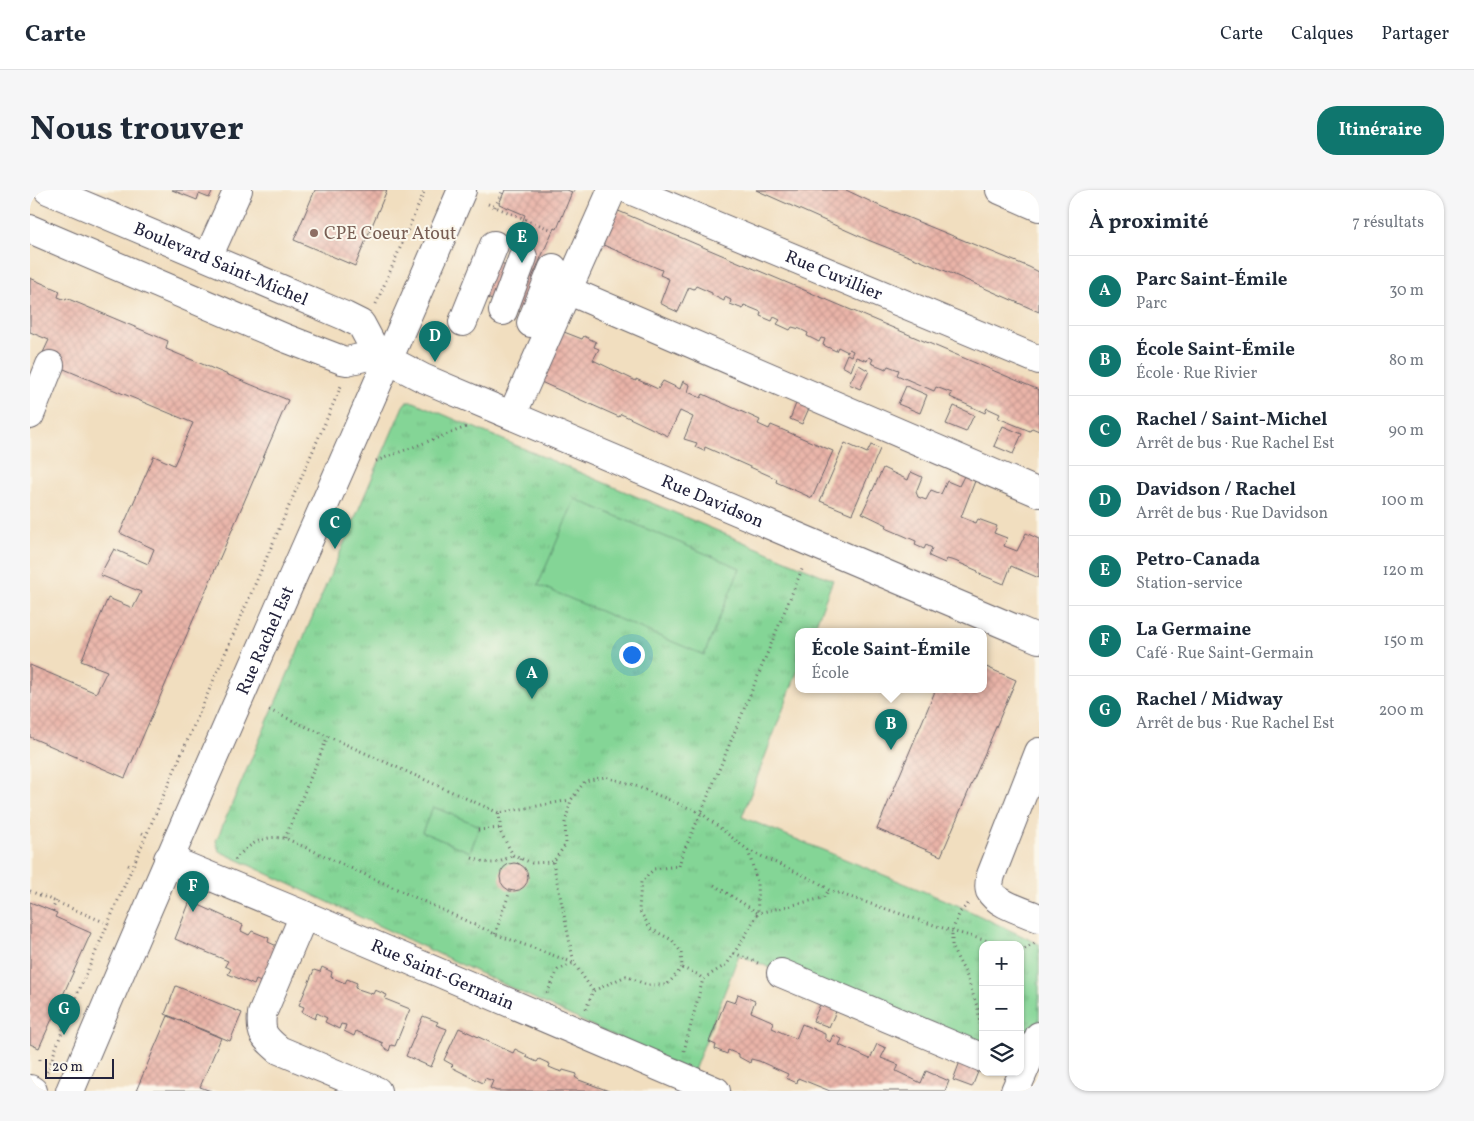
<!DOCTYPE html>
<html lang="fr">
<head>
<meta charset="utf-8">
<style>
  body { margin:0; font-family:Vollkorn,serif; background:#f6f6f7; color:#1f2937 }
  .controls { position:absolute; right:15px; bottom:15px; display:grid; overflow:hidden; border-radius:10px; box-shadow:0 1px 4px #0004 }
  .controls button { width:45px; height:45px; display:grid; place-items:center; padding:0; border:0; border-bottom:1px solid #e0e1e3; background:#fff; color:#1f2937; font:25px sans-serif }
  .scale { position:absolute; left:15px; bottom:12px; width:69px; box-sizing:border-box; padding-left:5px; border:2px solid #22223b; border-top:0; font-size:14px; line-height:18px; white-space:nowrap; color:#22223b; -webkit-text-stroke:4px #fbf7ec; paint-order:stroke }
  .you { position:absolute; left:601px; top:464px; width:18px; height:18px; margin:-12px; border:4px solid #fff; border-radius:50%; background:#1a73e8; box-shadow:0 0 0 8px #1a73e833 }
  .badge { display:grid; place-items:center; width:32px; height:32px; border-radius:50%; background:#0f766e; color:#fff; font-size:16px; font-weight:700 }
  .pin { position:absolute; translate:-50% -41px; filter:drop-shadow(0 1px 2px #0008) }
  .pin::after { content:''; position:absolute; top:26px; width:18px; height:15px; background:inherit; clip-path:polygon(0 0,100% 0,50% 100%) }
  .popup { position:absolute; left:765px; top:438px; width:192px; height:65px; box-sizing:border-box; display:grid; place-content:center; border-radius:10px; background:#fff; filter:drop-shadow(0 1px 4px #0005); font-size:16px; white-space:nowrap; color:#747a83 }
  .popup b { font-size:19px; color:#1f2937 }
  .popup::after { content:''; position:absolute; left:50%; top:100%; margin-left:-10px; border:10px solid transparent; border-top-color:#fff }
  .list { margin:0; padding:0; list-style:none }
  h2 { display:flex; justify-content:space-between; align-items:center; height:65px; margin:0; padding:0 20px; font-size:21px }
  h2 small { font-size:16px; font-weight:400; color:#747a83 }
  .list li { display:grid; grid-template-columns:32px 1fr auto; gap:15px; align-items:center; box-sizing:border-box; height:70px; padding:0 20px; border-top:1px solid #e0e1e3 }
  .list b { display:block; font-size:19px; white-space:nowrap }
  .list p { margin:0; font-size:16px; white-space:nowrap; color:#747a83 }
  .list em { font-size:16px; font-style:normal; color:#747a83 }
  .icon { flex:none; width:28px; height:28px; fill:none; stroke:currentColor; stroke-width:2; stroke-linecap:round; stroke-linejoin:round }
  .map { position:relative; flex:none; width:1009px; height:901px; overflow:hidden; border-radius:20px }
  header { display:flex; align-items:center; gap:30px; box-sizing:border-box; height:70px; padding:0 25px; background:#fff; border-bottom:1px solid #e0e1e3 }
  header strong { font-size:24px }
  nav { display:flex; gap:28px; margin-inline-start:auto; font-size:18px }
  .intro { display:flex; align-items:center; justify-content:space-between; box-sizing:border-box; height:120px; padding:0 30px }
  h1 { margin:0; font-size:35px }
  .button { padding:12px 22px; border-radius:20px; background:#0f766e; color:#fff; font-size:18px; font-weight:700 }
  main { display:flex; gap:30px; padding:0 30px }
  aside { flex:1; background:#fff; border-radius:20px; box-shadow:0 1px 4px #0004 }
  .map>svg:first-child { display:block }
  .grass { fill:url(#grass-tufts); stroke:#537c68 }
  .garden { fill:#84d596; stroke:#537c68 }
  .building { fill:url(#building-cross-hatch) }
  .lines { fill:none; stroke-linecap:round; stroke-linejoin:round }
  .minor-casing { stroke:#6a6469; stroke-width:30 }
  .major-casing { stroke:#6a6469; stroke-width:30 }
  .path { stroke:#6a6469; stroke-width:3; stroke-dasharray:1 4; stroke-linecap:butt }
  .minor { stroke:#fff; stroke-width:28 }
  .major { stroke:#fff; stroke-width:28 }
  .education-dot { fill:#8d6e63; stroke:#fbf7ec; stroke-width:2 }
  .labels { text-anchor:middle; stroke-width:4; stroke-linejoin:round; paint-order:stroke }
  .education-label { font-size:18px; fill:#785e54; stroke:#fbf7ec; text-anchor:start }
  .street-label { font-size:18px; fill:#22223b; stroke:#fbf7ec }
</style>
</head>
<body>
<header>
<strong>Carte</strong>
<nav><a>Carte</a><a>Calques</a><a>Partager</a></nav>
</header>
<div class="intro"><h1>Nous trouver</h1><a class="button">Itinéraire</a></div>
<main>
<div class="map">
<svg width="1009" height="901" viewBox="0 0 1009 901">
  <defs>
    <pattern id="grass-tufts" width="24" height="20" patternUnits="userSpaceOnUse" patternTransform="scale(1.25)"><rect width="24" height="20" fill="#84d596"/><path d="M3 7l-1-3M5 7V3M7 7l1-3M15 17l-1-3M17 17v-4M19 17l1-3" fill="none" stroke="#72b782"/></pattern>
    <pattern id="building-cross-hatch" width="8" height="8" patternUnits="userSpaceOnUse" patternTransform="scale(1.25)"><rect width="8" height="8" fill="#eab4a8"/><path d="M0 0l8 8M0 8l8-8" fill="none" stroke="#c89a92"/></pattern>
  </defs>
  <rect width="100%" height="100%" fill="#fbf7ec"/>
  <filter id="ink" filterUnits="userSpaceOnUse"><feTurbulence type="fractalNoise" baseFrequency=".02" numOctaves="2"/><feDisplacementMap in="SourceGraphic" scale="10" xChannelSelector="R" yChannelSelector="G"/><feConvolveMatrix kernelMatrix="1 2 1 2 8 2 1 2 1" color-interpolation-filters="sRGB"/></filter>
  <filter id="wash" filterUnits="userSpaceOnUse"><feTurbulence type="fractalNoise" baseFrequency=".0096" numOctaves="4" result="noise"/><feDisplacementMap in="SourceGraphic" scale="20" xChannelSelector="R" yChannelSelector="G"/><feGaussianBlur stdDeviation="1.12" result="paint"/><feColorMatrix in="noise" values="0 0 0 0 0 0 0 0 0 0 0 0 0 0 0 0 0 1.4 0 .05"/><feComposite in="paint" operator="in"/></filter>
  <g filter="url(#wash)">
    <rect width="100%" height="100%" fill="#f1debf"/>
    <!-- grass -->
    <polygon class="grass" points="376,212 384,212 803,390 783,441 768,441 768,480 712,627 927,715 1009,754 1009,832 990,876 990,755 953,755 953,865 709,765 663,883 189,661 186,651 373,216"/>
    <!-- garden -->
    <g class="garden">
      <polygon points="545,309 710,378 674,465 508,395"/>
      <polygon points="403,617 450,636 440,662 392,642"/>
    </g>
    <g id="blocks">
      <!-- building -->
      <g class="building">
        <polygon points="142,0 183,0 179,8 169,4 167,10"/>
        <polygon points="285,0 357,0 325,76 264,50"/>
        <polygon points="475,0 537,0 542,2 527,39 524,38 502,88 509,90 493,123 450,105 465,71 476,75 495,25 469,14"/>
        <polygon points="726,0 816,0 852,17 999,77 1009,82 1009,122 911,79 838,50"/>
        <polygon points="579,17 1009,200 1009,241 1002,238 1000,241 968,228 970,224 957,218 955,223 920,207 922,203 906,197 904,201 867,185 869,180 858,176 856,179 841,173 843,169 839,167 837,171 826,167 821,181 812,176 817,164 821,166 823,161 819,159 818,162 808,157 806,161 793,155 795,149 791,148 789,152 777,146 778,143 770,139 762,137 760,140 747,134 750,130 744,127 742,131 730,126 731,122 714,115 713,119 700,114 701,110 695,107 694,111 682,105 682,103 666,96 664,99 659,97 648,122 639,118 630,113 639,89 630,85 632,80 564,51"/>
        <polygon points="0,88 30,101 28,107 36,110 36,108 138,151 136,159 258,210 95,588 0,547 0,475 66,503 77,481 51,471 78,408 103,418 111,402 70,385 84,359 118,374 124,359 90,343 124,266 144,275 163,233 10,169 19,150 0,142"/>
        <polygon points="535,138 534,142 552,149 554,146 566,152 564,157 569,159 563,170 606,191 606,189 628,199 633,191 650,199 653,191 660,195 658,202 671,208 673,204 730,230 728,234 739,239 741,235 803,261 782,308 746,292 747,289 675,257 674,261 665,257 667,253 654,249 663,227 650,221 638,246 591,224 589,227 502,188"/>
        <polygon points="829,175 839,181 830,199 819,194"/>
        <polygon points="876,196 897,205 890,223 868,214"/>
        <polygon points="767,211 780,216 772,234 760,229"/>
        <polygon points="924,216 944,225 936,242 916,234"/>
        <polygon points="973,236 992,244 983,264 964,256"/>
        <polygon points="815,253 837,263 841,255 850,259 822,324 790,311"/>
        <polygon points="853,278 878,290 881,282 892,287 886,302 888,307 896,310 901,300 911,304 917,291 929,296 934,286 945,291 931,327 946,333 948,329 967,336 964,343 977,348 974,356 987,361 996,343 1009,349 1009,388 981,376 974,394 947,383 948,381 925,371 917,369 915,373 899,366 902,358 896,355 894,359 885,355 886,351 856,338 857,335 832,323"/>
        <polygon points="954,476 986,490 911,666 847,639 906,499 954,499"/>
        <circle cx="484" cy="687" r="14"/>
        <polygon points="160,711 213,735 211,741 219,745 222,741 239,748 238,752 247,756 231,792 226,790 224,795 198,784 201,779 195,776 198,771 145,749"/>
        <polygon points="0,712 27,723 25,727 61,743 9,858 0,854"/>
        <polygon points="292,777 302,782 301,787 315,793 317,789 327,793 325,798 343,804 345,800 357,805 355,809 380,819 365,856 361,855 359,861 352,856 353,853 326,841 324,846 314,841 316,835 311,834 309,839 295,832 297,828 287,823 285,829 272,822 274,817 269,815 284,780 290,782"/>
        <polygon points="146,796 212,823 200,851 135,824"/>
        <polygon points="708,804 725,811 721,822 744,832 742,838 766,849 772,834 795,844 795,849 800,852 803,845 812,849 809,855 840,869 847,854 856,858 851,868 869,875 866,881 891,893 896,881 919,891 915,901 800,901 768,888 767,893 756,888 758,884 729,871 721,869 720,873 709,867 709,864 705,863 698,860 697,864 685,859 686,855 679,852 696,810 705,813"/>
        <polygon points="792,810 808,817 799,837 783,831"/>
        <polygon points="138,826 191,848 170,897 181,901 106,901"/>
        <polygon points="393,826 408,832 406,835 417,839 401,877 376,866"/>
        <polygon points="429,838 483,863 485,859 497,865 496,867 507,872 509,869 520,874 519,877 526,880 532,882 533,880 547,884 545,887 549,890 579,901 466,901 460,898 463,891 455,888 453,893 421,877 423,875 414,870"/>
        <polygon points="931,869 950,877 942,897 923,890"/>
      </g>
    </g>
  </g>
  <g filter="url(#ink)">
    <use href="#blocks" fill-opacity="0" stroke="#6a6469" stroke-width="1"/>
    <g class="lines">
      <!-- minor casing -->
      <g class="minor-casing">
        <g id="minor">
          <path id="s1" d="M600 0 1009 170"/>
          <polyline points="970,0 1009,17"/>
          <polyline points="178,67 208,0"/>
          <polyline points="537,100 1009,303"/>
          <polyline points="473,121 493,67"/>
          <polyline points="433,132 464,55"/>
          <polyline points="501,133 523,78"/>
          <polyline points="0,225 20,175"/>
          <polyline points="482,225 582,0"/>
          <path d="M1009 562 961 685C960 690 958 695 960 701 966 714 996 722 1009 728"/>
          <path id="s2" d="M138 669 274 725 686 901"/>
          <path d="M274 725 232 824C230 844 234 847 249 860L347 901"/>
          <polyline points="751,783 953,868"/>
          <polyline points="0,899 3,901"/>
          <polyline points="985,901 1009,846"/>
        </g>
      </g>
      <!-- major casing -->
      <g class="major-casing">
        <g id="major">
          <path id="s3" d="M18 0 315 126 331 134 347 164 393 188 1009 449"/>
          <polyline points="0,39 255,148 312,170 317,171 347,164"/>
          <path id="s4" d="M40 901C167 599 302 301 432 0"/>
        </g>
      </g>
      <!-- path -->
      <g class="path">
        <polyline points="544,0 545,1"/>
        <polyline points="458,14 522,40"/>
        <polyline points="465,17 473,0"/>
        <polyline points="346,114 395,0"/>
        <polyline points="346,271 439,236"/>
        <polyline points="239,520 469,623 540,610"/>
        <polyline points="469,623 471,643 483,665 502,673 523,672 536,654 535,633 541,610 555,591 575,587 601,594 671,623 718,660 788,692 799,700 922,741 972,755"/>
        <polyline points="448,640 471,638"/>
        <polyline points="112,643 114,644"/>
        <polyline points="255,648 298,546"/>
        <path d="M442 668C460 674 465 676 483 665"/>
        <path d="M205 670C213 660 225 650 239 648 244 647 250 648 255 648L465 744 544 773 563 801"/>
        <polyline points="488,674 491,669"/>
        <polyline points="98,675 100,676"/>
        <polyline points="684,695 728,723 793,708 799,700"/>
        <polyline points="0,701 74,732"/>
        <polyline points="938,714 930,722 922,741 922,758 936,784 948,819 951,839"/>
        <polyline points="22,721 26,711"/>
        <polyline points="465,744 480,701"/>
        <polyline points="990,760 993,760 1005,753"/>
        <polyline points="704,763 730,774"/>
        <polyline points="652,778 667,784 673,789"/>
        <polyline points="517,803 528,780 544,773 523,672"/>
        <polyline points="556,819 563,801 596,786 617,795 637,795 652,778 651,762 642,750 621,739 609,720 611,692 624,679 649,676 652,665 671,623 773,377"/>
        <polyline points="654,861 673,789 697,774 715,746 728,723 727,691 718,660"/>
        <polyline points="10,869 10,874"/>
        <polyline points="17,882 37,828 311,196"/>
      </g>
      <!-- minor -->
      <use href="#minor" class="minor"/>
      <!-- major -->
      <use href="#major" class="major"/>
    </g>
  </g>
  <!-- markers -->
  <circle class="education-dot" cx="284" cy="43" r="5"/>
  <g class="labels">
    <!-- education labels -->
    <g class="education-label">
      <text x="294" y="49">CPE Coeur Atout</text>
    </g>
    <!-- street labels -->
    <g class="street-label">
      <text dy="6" stroke="none"><textPath href="#s3" startOffset="188">Boulevard Saint-Michel</textPath></text>
      <text dy="6" stroke="none"><textPath href="#s1" startOffset="221">Rue Cuvillier</textPath></text>
      <text dy="6" stroke="none"><textPath href="#s3" startOffset="741">Rue Davidson</textPath></text>
      <text dy="6" stroke="none"><textPath href="#s4" startOffset="491">Rue Rachel Est</textPath></text>
      <text dy="6" stroke="none"><textPath href="#s2" startOffset="298">Rue Saint-Germain</textPath></text>
    </g>
  </g>
</svg>
<div class="controls">
<button>+</button>
<button>−</button>
<button><svg class="icon" aria-label="layers" viewBox="0 0 24 24"><path d="M12 4l9 5-9 5-9-5zM3 14l9 5 9-5"/></svg></button>
</div>
<div class="scale">20 m</div>
<div class="you"></div>
<div class="pin badge" style="left:502px;top:509px">A</div>
<div class="pin badge" style="left:861px;top:560px">B</div>
<div class="popup"><b>École Saint-Émile</b>École</div>
<div class="pin badge" style="left:305px;top:359px">C</div>
<div class="pin badge" style="left:405px;top:172px">D</div>
<div class="pin badge" style="left:492px;top:73px">E</div>
<div class="pin badge" style="left:163px;top:722px">F</div>
<div class="pin badge" style="left:34px;top:845px">G</div>
</div>
<aside>
<h2>À proximité<small>7 résultats</small></h2>
<ul class="list">
<li><span class="badge">A</span><div><b>Parc Saint-Émile</b><p>Parc</p></div><em>30 m</em></li>
<li><span class="badge">B</span><div><b>École Saint-Émile</b><p>École · Rue Rivier</p></div><em>80 m</em></li>
<li><span class="badge">C</span><div><b>Rachel / Saint-Michel</b><p>Arrêt de bus · Rue Rachel Est</p></div><em>90 m</em></li>
<li><span class="badge">D</span><div><b>Davidson / Rachel</b><p>Arrêt de bus · Rue Davidson</p></div><em>100 m</em></li>
<li><span class="badge">E</span><div><b>Petro-Canada</b><p>Station-service</p></div><em>120 m</em></li>
<li><span class="badge">F</span><div><b>La Germaine</b><p>Café · Rue Saint-Germain</p></div><em>150 m</em></li>
<li><span class="badge">G</span><div><b>Rachel / Midway</b><p>Arrêt de bus · Rue Rachel Est</p></div><em>200 m</em></li>
</ul>
</aside>
</main>
</body>
</html>
